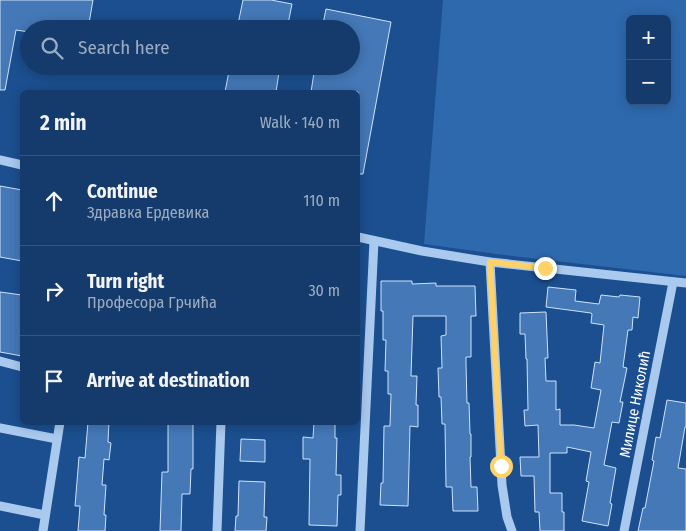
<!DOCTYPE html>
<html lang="en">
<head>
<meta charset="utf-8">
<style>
  body { margin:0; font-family:"Fira Sans Condensed",sans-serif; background:#214673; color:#f1f3f6 }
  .controls { position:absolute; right:15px; top:15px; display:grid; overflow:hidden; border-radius:8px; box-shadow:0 2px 12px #0003 }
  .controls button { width:45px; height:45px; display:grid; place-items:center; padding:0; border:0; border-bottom:1px solid #33557e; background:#143b6b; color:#f1f3f6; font:25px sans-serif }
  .stop { position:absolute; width:15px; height:15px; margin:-11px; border:4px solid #ffd166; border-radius:50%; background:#fff }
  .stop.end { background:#ffd166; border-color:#fff; box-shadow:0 1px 5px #0008 }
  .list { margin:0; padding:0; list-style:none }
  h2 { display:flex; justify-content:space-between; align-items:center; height:65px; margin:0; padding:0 20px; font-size:21px }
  h2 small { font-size:16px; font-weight:400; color:#9dadc1 }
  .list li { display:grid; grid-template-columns:32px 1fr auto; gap:15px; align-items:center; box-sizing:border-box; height:90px; padding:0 20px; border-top:1px solid #33557e }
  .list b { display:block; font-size:19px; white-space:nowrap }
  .list p { margin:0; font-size:16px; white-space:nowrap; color:#9dadc1 }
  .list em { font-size:16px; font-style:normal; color:#9dadc1 }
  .icon { flex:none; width:28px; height:28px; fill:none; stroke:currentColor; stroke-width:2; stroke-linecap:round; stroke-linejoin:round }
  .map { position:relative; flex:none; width:686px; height:531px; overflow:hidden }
  .search { position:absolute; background:#143b6b; box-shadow:0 2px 12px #0003; left:20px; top:20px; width:340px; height:55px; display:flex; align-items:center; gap:12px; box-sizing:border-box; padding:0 18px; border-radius:28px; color:#9dadc1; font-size:19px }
  .panel { position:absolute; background:#143b6b; box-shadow:0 2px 12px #0003; left:20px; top:90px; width:340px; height:335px; border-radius:8px }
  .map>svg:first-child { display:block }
  .green { fill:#2e69ad; fill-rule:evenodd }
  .building { fill:#4478b7; stroke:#cfe3fa }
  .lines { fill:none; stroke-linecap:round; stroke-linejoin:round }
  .minor { stroke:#a9c9ee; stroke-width:9 }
  .route { stroke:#ffd166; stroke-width:6 }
  .labels { text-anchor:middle; stroke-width:4; stroke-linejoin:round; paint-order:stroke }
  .street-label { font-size:15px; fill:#fff; stroke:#1b4f8f }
</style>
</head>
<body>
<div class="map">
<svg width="686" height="531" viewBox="0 0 686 531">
  <rect width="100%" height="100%" fill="#1b4f8f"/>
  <!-- green -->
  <path class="green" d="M443 0H686V276L496 254 424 244ZM630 19H667V101H630Z"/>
  <!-- building -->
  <g class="building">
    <polygon points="0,0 93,0 88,29 29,29 29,32 16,30 5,90 0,90"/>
    <polygon points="243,0 271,0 292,4 287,29 237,29"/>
    <polygon points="326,9 391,22 363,174 358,174 358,92 311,92 315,66 351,66 351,29 322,29"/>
    <polygon points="230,66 280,66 276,92 225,92"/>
    <polygon points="0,186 22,190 22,261 0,257"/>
    <polygon points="381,281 412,281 412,284 436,283 436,286 475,286 476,316 471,316 471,357 466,357 466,364 467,403 469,403 470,434 471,434 471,457 470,457 471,487 477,487 478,511 453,511 452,487 446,487 445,424 442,424 441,397 439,397 438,368 442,368 441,336 446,335 446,316 413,316 411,376 417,376 416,405 418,405 418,427 410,426 408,506 380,505 381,483 383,483 384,426 390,426 391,394 388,394 388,371 385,371 386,340 383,340 383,311 381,311"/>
    <polygon points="548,287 576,290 575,301 599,304 601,295 619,297 620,295 640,297 638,318 633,317 632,330 628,330 623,367 627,368 620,402 623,402 619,423 612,422 604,465 616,468 610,503 612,504 608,526 582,521 589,482 586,481 591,452 567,447 567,453 550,453 550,493 562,493 562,512 564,512 564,531 540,531 539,512 535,512 534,476 521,476 520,457 539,457 538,425 525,426 524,410 528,410 527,359 526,359 525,334 520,334 520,313 546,312 548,358 545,358 546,381 556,381 556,410 560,409 560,425 574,425 594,428 601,390 591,388 595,362 600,363 604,325 591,323 592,314 591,313 546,307"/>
    <polygon points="0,292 22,295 22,356 0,352"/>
    <polygon points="667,400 686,403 686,427 685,427 678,468 686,469 686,531 638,531 643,508 645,508 654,461 652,460 656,437 660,438"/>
    <polygon points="88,422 109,422 108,442 111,443 109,460 104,459 102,485 106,485 104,515 106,515 105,531 78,531 80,506 75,506 79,457 85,458"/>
    <polygon points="168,422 193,422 193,469 191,469 190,494 182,494 181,531 160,531 162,472 168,472"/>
    <polygon points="314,422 335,422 335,438 337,438 336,475 341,475 341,495 338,495 337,526 309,525 310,459 303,459 303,437 313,438"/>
    <polygon points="241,439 265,440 265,462 240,461"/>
    <polygon points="239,481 265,482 264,517 267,517 266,531 235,531 236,516 238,516"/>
  </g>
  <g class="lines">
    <!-- minor -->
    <g class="minor">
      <polyline points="0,160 22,165"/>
      <polyline points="358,237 422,251 490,262 686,283"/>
      <polyline points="490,262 502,485 507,517 512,531"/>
      <polyline points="0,361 22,367"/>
      <polyline points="0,428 57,439"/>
      <polyline points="0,506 45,515"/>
      <polyline points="43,531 60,422"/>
      <polyline points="217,531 221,422"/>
      <polyline points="360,531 374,241"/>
      <polyline points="624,531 673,282"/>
    </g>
  </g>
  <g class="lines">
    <!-- route -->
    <polyline class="route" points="501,466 490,262 545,268"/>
  </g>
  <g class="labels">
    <!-- street labels -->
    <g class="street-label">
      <text transform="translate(635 404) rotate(-79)" y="5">Милице Николић</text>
    </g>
  </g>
</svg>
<div class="controls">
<button>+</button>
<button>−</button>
</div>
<div class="stop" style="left:501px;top:466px"></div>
<div class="stop end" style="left:545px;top:268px"></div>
<div class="search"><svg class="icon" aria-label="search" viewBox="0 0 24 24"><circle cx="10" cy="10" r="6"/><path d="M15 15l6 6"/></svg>Search here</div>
<section class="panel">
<h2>2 min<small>Walk · 140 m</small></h2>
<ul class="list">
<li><svg class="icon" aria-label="ahead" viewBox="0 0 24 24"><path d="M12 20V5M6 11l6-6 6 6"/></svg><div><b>Continue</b><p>Здравка Ердевика</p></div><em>110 m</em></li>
<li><svg class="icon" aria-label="right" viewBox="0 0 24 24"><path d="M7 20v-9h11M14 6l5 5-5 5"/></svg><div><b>Turn right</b><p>Професора Грчића</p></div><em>30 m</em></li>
<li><svg class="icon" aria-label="arrive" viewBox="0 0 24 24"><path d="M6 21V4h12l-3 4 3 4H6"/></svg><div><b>Arrive at destination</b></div></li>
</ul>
</section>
</div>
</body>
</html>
